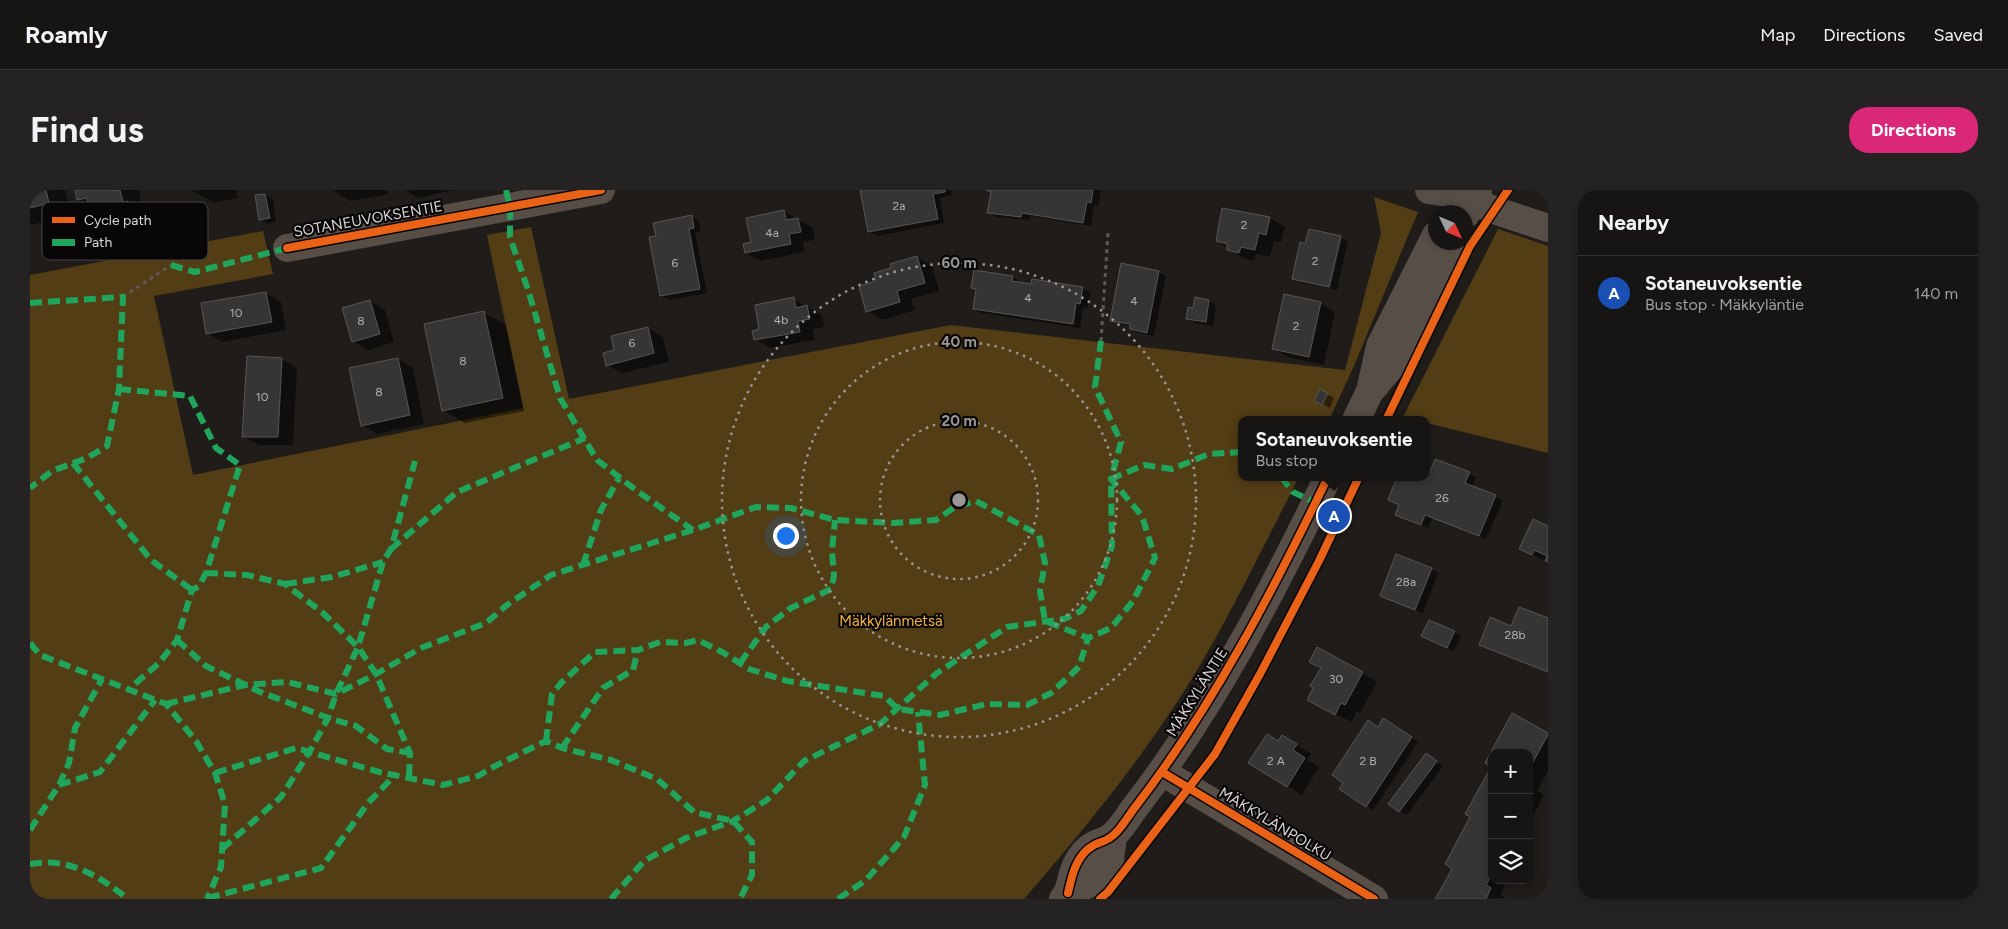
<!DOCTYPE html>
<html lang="en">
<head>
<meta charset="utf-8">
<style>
  body { margin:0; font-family:Figtree,sans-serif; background:#242222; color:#f1f3f6 }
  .controls { position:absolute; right:15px; bottom:15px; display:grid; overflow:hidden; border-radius:10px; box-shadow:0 2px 8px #0003 }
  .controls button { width:45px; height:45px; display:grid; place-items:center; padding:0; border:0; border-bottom:1px solid #363434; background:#171514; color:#f1f3f6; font:25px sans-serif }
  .compass { position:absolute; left:1398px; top:15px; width:45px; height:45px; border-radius:50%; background:#171514; box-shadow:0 2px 8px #0003; rotate:134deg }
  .you { position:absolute; left:755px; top:345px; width:18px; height:18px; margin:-12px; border:4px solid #fff; border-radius:50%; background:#1a73e8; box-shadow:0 0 0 8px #1a73e833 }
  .badge { display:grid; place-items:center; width:32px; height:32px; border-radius:50%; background:#db2777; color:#fff; font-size:16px; font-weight:700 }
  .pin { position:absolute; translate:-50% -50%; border:2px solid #fff; box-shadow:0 1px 5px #0006 }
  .popup { position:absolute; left:1208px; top:226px; width:192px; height:65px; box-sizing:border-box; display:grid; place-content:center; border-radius:10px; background:#171514; filter:drop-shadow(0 1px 4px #0005); font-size:16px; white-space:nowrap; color:#9e9fa0 }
  .popup b { font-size:19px; color:#f1f3f6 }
  .popup::after { content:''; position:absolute; left:50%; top:100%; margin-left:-10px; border:10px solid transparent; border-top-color:#171514 }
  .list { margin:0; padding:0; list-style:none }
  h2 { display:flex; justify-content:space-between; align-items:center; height:65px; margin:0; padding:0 20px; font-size:21px }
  h2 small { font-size:16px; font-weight:400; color:#9e9fa0 }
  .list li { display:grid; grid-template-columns:32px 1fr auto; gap:15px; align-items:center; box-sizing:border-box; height:75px; padding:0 20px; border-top:1px solid #363434 }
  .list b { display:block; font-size:19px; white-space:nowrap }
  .list p { margin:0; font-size:16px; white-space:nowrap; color:#9e9fa0 }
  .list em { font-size:16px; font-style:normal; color:#9e9fa0 }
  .icon { flex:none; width:28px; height:28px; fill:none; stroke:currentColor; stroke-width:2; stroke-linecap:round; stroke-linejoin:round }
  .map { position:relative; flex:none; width:1518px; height:709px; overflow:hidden; border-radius:20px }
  header { display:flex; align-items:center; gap:30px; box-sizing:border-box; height:70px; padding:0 25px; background:#171514; border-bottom:1px solid #363434 }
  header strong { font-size:24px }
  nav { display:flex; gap:28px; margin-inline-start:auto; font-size:18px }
  .intro { display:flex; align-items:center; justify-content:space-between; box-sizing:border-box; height:120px; padding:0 30px }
  h1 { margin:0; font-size:35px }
  .button { padding:12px 22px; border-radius:20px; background:#db2777; color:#fff; font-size:18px; font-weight:700 }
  main { display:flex; gap:30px; padding:0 30px }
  aside { flex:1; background:#171514; border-radius:20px; box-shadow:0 2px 8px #0003 }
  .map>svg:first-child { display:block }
  .forest { fill:#533d15 }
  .shadow { fill:#0007 }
  .building { fill:#373534; stroke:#585655 }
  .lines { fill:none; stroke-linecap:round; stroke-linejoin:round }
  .path { stroke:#5f5855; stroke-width:3; stroke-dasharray:4 4; stroke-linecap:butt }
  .minor { stroke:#584e48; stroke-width:28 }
  .tertiary { stroke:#584e48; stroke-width:28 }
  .quiet { stroke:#20a55d; stroke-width:6; stroke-dasharray:12 6; stroke-linecap:butt }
  .cycleway-casing { stroke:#080606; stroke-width:11 }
  .cycleway { stroke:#ea6118; stroke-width:8 }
  .ring { fill:none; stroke:#999695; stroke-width:2.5; stroke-dasharray:2.5 5 }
  .labels { text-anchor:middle; stroke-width:4.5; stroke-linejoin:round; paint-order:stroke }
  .number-label { font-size:12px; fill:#b2afae }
  .street-label { font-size:15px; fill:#dbd8d7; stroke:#080606 }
  .park-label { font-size:15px; fill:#f3b33d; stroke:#080606 }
  .key { fill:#080606; stroke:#474545; stroke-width:1 }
  .key-label { font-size:14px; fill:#dbd8d7 }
  .centre { fill:#999695; stroke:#080606; stroke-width:2.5 }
  .ring-label { font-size:15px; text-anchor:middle; font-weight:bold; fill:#999695; stroke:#080606; stroke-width:4.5; stroke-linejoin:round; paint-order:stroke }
</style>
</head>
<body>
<header>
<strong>Roamly</strong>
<nav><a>Map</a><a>Directions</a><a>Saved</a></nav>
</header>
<div class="intro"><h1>Find us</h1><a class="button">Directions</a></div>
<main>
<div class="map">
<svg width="1518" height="709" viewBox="0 0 1518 709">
  <rect width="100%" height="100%" fill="#1f1c1a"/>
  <!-- forest -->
  <g class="forest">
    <path d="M1344 7 1388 22 1324 176 1299 230H1212V287H1269C1237 349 1207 412 1172 472 1122 557 1058 635 994 709H0V85L233 41 243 84 124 106 163 285 493 218 457 45 501 37 539 209 921 135 1315 180 1351 43Z"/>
    <polygon points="1468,39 1518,56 1518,263 1397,233 1396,230 1384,230 1373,227"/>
  </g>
  <!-- shadow -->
  <g class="shadow">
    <polygon points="0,0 35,0 41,26 0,35"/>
    <polygon points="46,0 109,0 113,22 120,25 125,52 68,64 46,51 72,32 70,22 48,9"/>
    <polygon points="161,0 206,0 208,8 184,13"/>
    <polygon points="304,0 357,0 358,4 320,11 305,2"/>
    <polygon points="375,0 423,0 388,8"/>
    <polygon points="832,0 921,0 922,5 910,8 914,33 847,46 840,42"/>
    <polygon points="1069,0 1071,1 1068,16 1064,15 1061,36 1000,26 999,30 966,27 959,22 962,3 957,0"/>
    <polygon points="235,5 243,9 246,32 238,34 231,29 227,6"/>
    <polygon points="156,15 163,19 164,25 152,27 145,23"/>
    <polygon points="754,21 783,38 785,50 773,52 775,62 731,71 716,63 722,53"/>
    <polygon points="662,26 669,31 671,41 665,42 677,103 639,110 632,106"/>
    <polygon points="1240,28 1255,37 1251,52 1244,51 1240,67 1226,64 1224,71 1213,68 1187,51"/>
    <polygon points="1280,40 1311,47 1309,47 1298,98 1270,92 1263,88 1276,55"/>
    <polygon points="1312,48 1318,51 1307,100 1300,99"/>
    <polygon points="887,67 902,76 909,101 881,109 885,120 852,130 837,121 847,92 862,79"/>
    <polygon points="1129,82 1136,86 1124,146 1108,143 1101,139 1101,136 1088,134 1081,130"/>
    <polygon points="982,87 989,91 989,93 1053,98 1060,102 1058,118 1053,117 1050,138 951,123 944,119 947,100 942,97"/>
    <polygon points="236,103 251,112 256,140 192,152 177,143"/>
    <polygon points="763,109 792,125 794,137 783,139 785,150 740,158 725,149 731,140"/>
    <polygon points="1166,109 1179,111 1186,115 1183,136 1165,133 1157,128 1165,119"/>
    <polygon points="340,111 355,120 364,152 338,160 323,151"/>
    <polygon points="1290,113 1305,122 1294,175 1258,167 1243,158"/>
    <polygon points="454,123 476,135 494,221 435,233 414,221"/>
    <polygon points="618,138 633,147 639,172 592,183 577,175 586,161"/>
    <polygon points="218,167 252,169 267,178 263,255 229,255 214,247"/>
    <polygon points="368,169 383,178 394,234 347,244 332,235"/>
    <polygon points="1297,204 1304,208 1300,218 1286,210"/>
    <polygon points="1439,283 1446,287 1442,297 1473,310 1456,349 1403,328 1398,338 1366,325 1370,315 1397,291"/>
    <polygon points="1518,337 1518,371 1517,372 1491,359"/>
    <polygon points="1401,379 1408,383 1393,423 1351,406"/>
    <polygon points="1518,430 1518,482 1450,455 1482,437"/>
    <polygon points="1424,442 1431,446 1424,461 1400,450"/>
    <polygon points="1332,483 1347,492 1330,523 1327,521 1321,532 1279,509"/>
    <polygon points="1361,534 1388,552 1343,620 1336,616 1348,538"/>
    <polygon points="1518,544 1518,581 1507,601 1514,605 1499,633 1499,563"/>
    <polygon points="1253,547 1281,564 1277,570 1289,577 1272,605 1257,596 1249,553"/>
    <polygon points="1404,569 1413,576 1377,625 1369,621"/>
    <polygon points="1462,578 1462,690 1478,690 1470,705 1476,708 1406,709 1423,678"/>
  </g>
  <!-- building -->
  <g class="building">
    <polygon points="0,0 16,0 19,13 0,18"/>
    <polygon points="45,0 90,0 93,12 98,11 104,40 45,52 42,37 70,31 67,15 59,17 57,8 47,10"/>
    <polygon points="830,0 915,0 915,2 903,4 908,29 838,42"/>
    <polygon points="956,0 1063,0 1061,13 1057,12 1053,33 992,23 991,27 957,23 961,2"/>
    <polygon points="235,4 240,28 229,30 225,5"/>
    <polygon points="156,14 158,21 143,24 142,16"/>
    <polygon points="1192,18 1240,27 1236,45 1229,43 1225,60 1211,57 1209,63 1197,60 1197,54 1186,51"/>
    <polygon points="754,20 756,30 768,28 771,42 759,44 761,54 715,63 713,54 721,52 716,28"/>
    <polygon points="662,25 664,38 659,39 670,99 630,106 619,47 626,46 623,33"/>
    <polygon points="1279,39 1311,46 1299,97 1262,89 1270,52 1275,54"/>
    <polygon points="887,66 895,93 867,101 870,112 836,122 829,96 846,91 844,83 861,78 860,74"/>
    <polygon points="1091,73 1129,81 1117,143 1100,139 1100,134 1080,131"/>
    <polygon points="944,80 983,86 982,91 1001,94 1002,89 1053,97 1050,114 1046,113 1043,134 943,119 946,99 941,98"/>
    <polygon points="236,102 242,132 176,144 171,113"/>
    <polygon points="1254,104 1291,112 1279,167 1242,159"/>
    <polygon points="764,107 766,118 777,115 780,129 768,131 770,142 724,150 722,141 729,139 725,115"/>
    <polygon points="1165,107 1179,110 1176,132 1156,129 1158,117 1163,118"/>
    <polygon points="340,110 350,144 322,152 312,118"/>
    <polygon points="454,121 473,208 412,221 394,134"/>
    <polygon points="618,137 624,163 576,176 573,163 584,160 581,146"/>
    <polygon points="217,166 252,168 248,247 212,247"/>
    <polygon points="368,168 380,225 331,236 319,178"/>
    <polygon points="1290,199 1298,203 1292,215 1284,211"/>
    <polygon points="1405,269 1440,282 1435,293 1466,305 1449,346 1395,325 1391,335 1365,325 1369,315 1358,310 1367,287 1391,287 1397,289"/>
    <polygon points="1503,329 1518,336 1518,372 1515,371 1517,366 1504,360 1502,365 1489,359"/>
    <polygon points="1366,364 1402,378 1385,420 1350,406"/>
    <polygon points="1489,417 1518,428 1518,482 1449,455 1460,427 1481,436"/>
    <polygon points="1399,430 1425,441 1417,458 1391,446"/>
    <polygon points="1287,457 1333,482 1315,515 1311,513 1305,525 1277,510 1283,498 1280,496 1291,478 1279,472"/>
    <polygon points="1482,523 1518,543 1518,545 1499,579 1499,563 1462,563 1462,684 1456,695 1461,698 1456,709 1405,709 1422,679 1415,674 1440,627 1435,624 1461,577 1455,573"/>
    <polygon points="1353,528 1382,547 1336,617 1309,599 1313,593 1302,585 1338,530 1348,537"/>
    <polygon points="1237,544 1248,551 1252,545 1267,554 1263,560 1275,568 1257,597 1218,573"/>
    <polygon points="1396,563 1407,571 1369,622 1358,614"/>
  </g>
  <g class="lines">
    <!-- path -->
    <g class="path">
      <polyline points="93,107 141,75"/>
      <polyline points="1071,151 1078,43"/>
    </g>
    <!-- minor -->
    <g class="minor">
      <polyline points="1399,0 1424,4 1464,20 1518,38"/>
      <polyline points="257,58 571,0"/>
      <polyline points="1132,582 1344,709"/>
    </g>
    <!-- tertiary -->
    <g class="tertiary">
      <polyline points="1436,24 1448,0"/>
      <polyline points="1343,198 1371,165 1422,52"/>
      <polyline points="1326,230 1340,201 1350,156 1406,45"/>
      <path d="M1038 703C1042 685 1046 665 1064 655 1070 652 1076 651 1081 647 1090 641 1097 628 1103 620 1182 518 1242 403 1298 287"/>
      <polyline points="1033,709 1038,703 1059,694 1070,683 1080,670 1083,646"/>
    </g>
    <!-- quiet -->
    <g class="quiet">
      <polyline points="476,0 480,17 480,47 499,103 530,208 567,270 607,301 663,340"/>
      <polyline points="141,75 165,82 257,58"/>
      <polyline points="0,113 93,107 89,199 77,256 57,268 22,281 0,298"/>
      <polyline points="89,199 160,206 186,258 210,275 176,383 169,396 162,400 147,450 129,473 99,499"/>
      <polyline points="43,273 121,370 162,400"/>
      <polyline points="1251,287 1263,302 1286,313"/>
      <polyline points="361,359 427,302 555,248"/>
      <polyline points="553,375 571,320 589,288"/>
      <polyline points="176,383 217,385 255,394 293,423 328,457 346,484 380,563 379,589"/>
      <polyline points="255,394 302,387 353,372"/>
      <polyline points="147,450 176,476 228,501 298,528 326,536 357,559 380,563"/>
      <polyline points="0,453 10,465 136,514 166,551 185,583 195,614 191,677 177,709"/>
      <polyline points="710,473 736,437 761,418 801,399 804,386 802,361 805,330"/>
      <polyline points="136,514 215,495 257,492 306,504 346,484 391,458 456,433 477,415 521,385 663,340 726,317 761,318 805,330 863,333 906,330 925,317 946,311 1009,345 1015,373 1010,401 1015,431 1058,448 1081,438 1103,411 1125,368 1112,326 1081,289 1091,252 1065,197 1071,151"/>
      <polyline points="516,551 522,504 532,492 565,462 608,460 630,452 656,453 668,450 694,463 719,479 757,491 854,506 868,519 910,525 957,514 997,515 1021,503 1049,477 1058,448"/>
      <polyline points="532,558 573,498 603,480 608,460"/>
      <polyline points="185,583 266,558 349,582 413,595 448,586 465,576 516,551 532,558 581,570 627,589 664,622 703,631 722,652 722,685 710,709"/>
      <polyline points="29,595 70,582 125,510"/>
      <polyline points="0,640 29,595 39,573 45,538 72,489"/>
      <polyline points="192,659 251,607 280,561 298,528 306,504 328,457 353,372 361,359 385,271"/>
      <path d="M0 674C39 667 69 686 98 709"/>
      <polyline points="178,708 291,678 338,613 365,585"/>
      <polyline points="581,709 614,671 656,648 703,631 737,610 774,571 850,534 907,483 977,437 1034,429 1051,421 1068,396 1082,356 1081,289 1114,275 1142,279 1179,264 1212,262"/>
      <polyline points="808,709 836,690 874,647 895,595 888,522"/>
    </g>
    <!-- cycleway casing -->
    <g class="cycleway-casing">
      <g id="cycleway">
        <polyline points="257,58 571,0"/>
        <polyline points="1356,230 1440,56 1478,0"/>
        <polyline points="1132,582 1344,709"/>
        <path d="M1038 703C1042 685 1046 665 1064 655 1070 652 1076 651 1081 647 1090 641 1097 628 1103 620 1182 518 1242 403 1298 287"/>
        <polyline points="1070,709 1078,702 1185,564 1230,484 1289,371 1329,287"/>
      </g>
    </g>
    <!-- cycleway -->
    <use href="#cycleway" class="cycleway"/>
  </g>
  <!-- distance rings -->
  <g class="ring">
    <circle cx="929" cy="310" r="79"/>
    <circle cx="929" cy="310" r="158"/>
    <circle cx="929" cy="310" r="237"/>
  </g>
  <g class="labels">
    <!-- number labels -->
    <g class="number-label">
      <text x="869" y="20">2a</text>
      <text x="1214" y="39">2</text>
      <text x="742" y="47">4a</text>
      <text x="1285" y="75">2</text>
      <text x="645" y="77">6</text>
      <text x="998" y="112">4</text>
      <text x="1104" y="115">4</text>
      <text x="206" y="127">10</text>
      <text x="751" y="134">4b</text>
      <text x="331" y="135">8</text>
      <text x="1266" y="140">2</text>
      <text x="602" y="157">6</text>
      <text x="433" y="175">8</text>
      <text x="349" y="206">8</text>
      <text x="232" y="211">10</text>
      <text x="1412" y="312">26</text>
      <text x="1376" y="396">28a</text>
      <text x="1485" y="449">28b</text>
      <text x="1306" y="493">30</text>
      <text x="1246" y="575">2 A</text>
      <text x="1338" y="575">2 B</text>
    </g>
    <!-- street labels -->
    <g class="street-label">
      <text transform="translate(338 29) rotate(-10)" y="5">SOTANEUVOKSENTIE</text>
      <text transform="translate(1167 502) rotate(-58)" y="5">MÄKKYLÄNTIE</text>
      <text transform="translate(1245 634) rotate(31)" y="5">MÄKKYLÄNPOLKU</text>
    </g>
    <!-- park labels -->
    <g class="park-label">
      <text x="861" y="436">Mäkkylänmetsä</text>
    </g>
  </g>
  <!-- legend -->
  <rect x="12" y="12" width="166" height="58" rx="8" class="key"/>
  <rect x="22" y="27" width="23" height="6" fill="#ea6118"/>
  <rect x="22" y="49" width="23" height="7" fill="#20a55d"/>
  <g class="key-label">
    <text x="54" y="35">Cycle path</text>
    <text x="54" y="57">Path</text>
  </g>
  <circle cx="929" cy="310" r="8" class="centre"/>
  <g class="ring-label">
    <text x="929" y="78">60 m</text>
    <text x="929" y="157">40 m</text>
    <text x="929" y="236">20 m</text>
  </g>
</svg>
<div class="controls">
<button>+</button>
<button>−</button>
<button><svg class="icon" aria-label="layers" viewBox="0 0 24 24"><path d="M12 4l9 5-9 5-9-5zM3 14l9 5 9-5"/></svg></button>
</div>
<svg class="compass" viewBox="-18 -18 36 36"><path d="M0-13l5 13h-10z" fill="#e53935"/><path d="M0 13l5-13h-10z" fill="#9e9fa0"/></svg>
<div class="you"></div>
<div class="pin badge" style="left:1304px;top:326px;background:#1a4fb4">A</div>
<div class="popup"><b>Sotaneuvoksentie</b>Bus stop</div>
</div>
<aside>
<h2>Nearby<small></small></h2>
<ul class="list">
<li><span class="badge" style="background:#1a4fb4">A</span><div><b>Sotaneuvoksentie</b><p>Bus stop · Mäkkyläntie</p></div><em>140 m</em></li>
</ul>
</aside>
</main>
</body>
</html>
